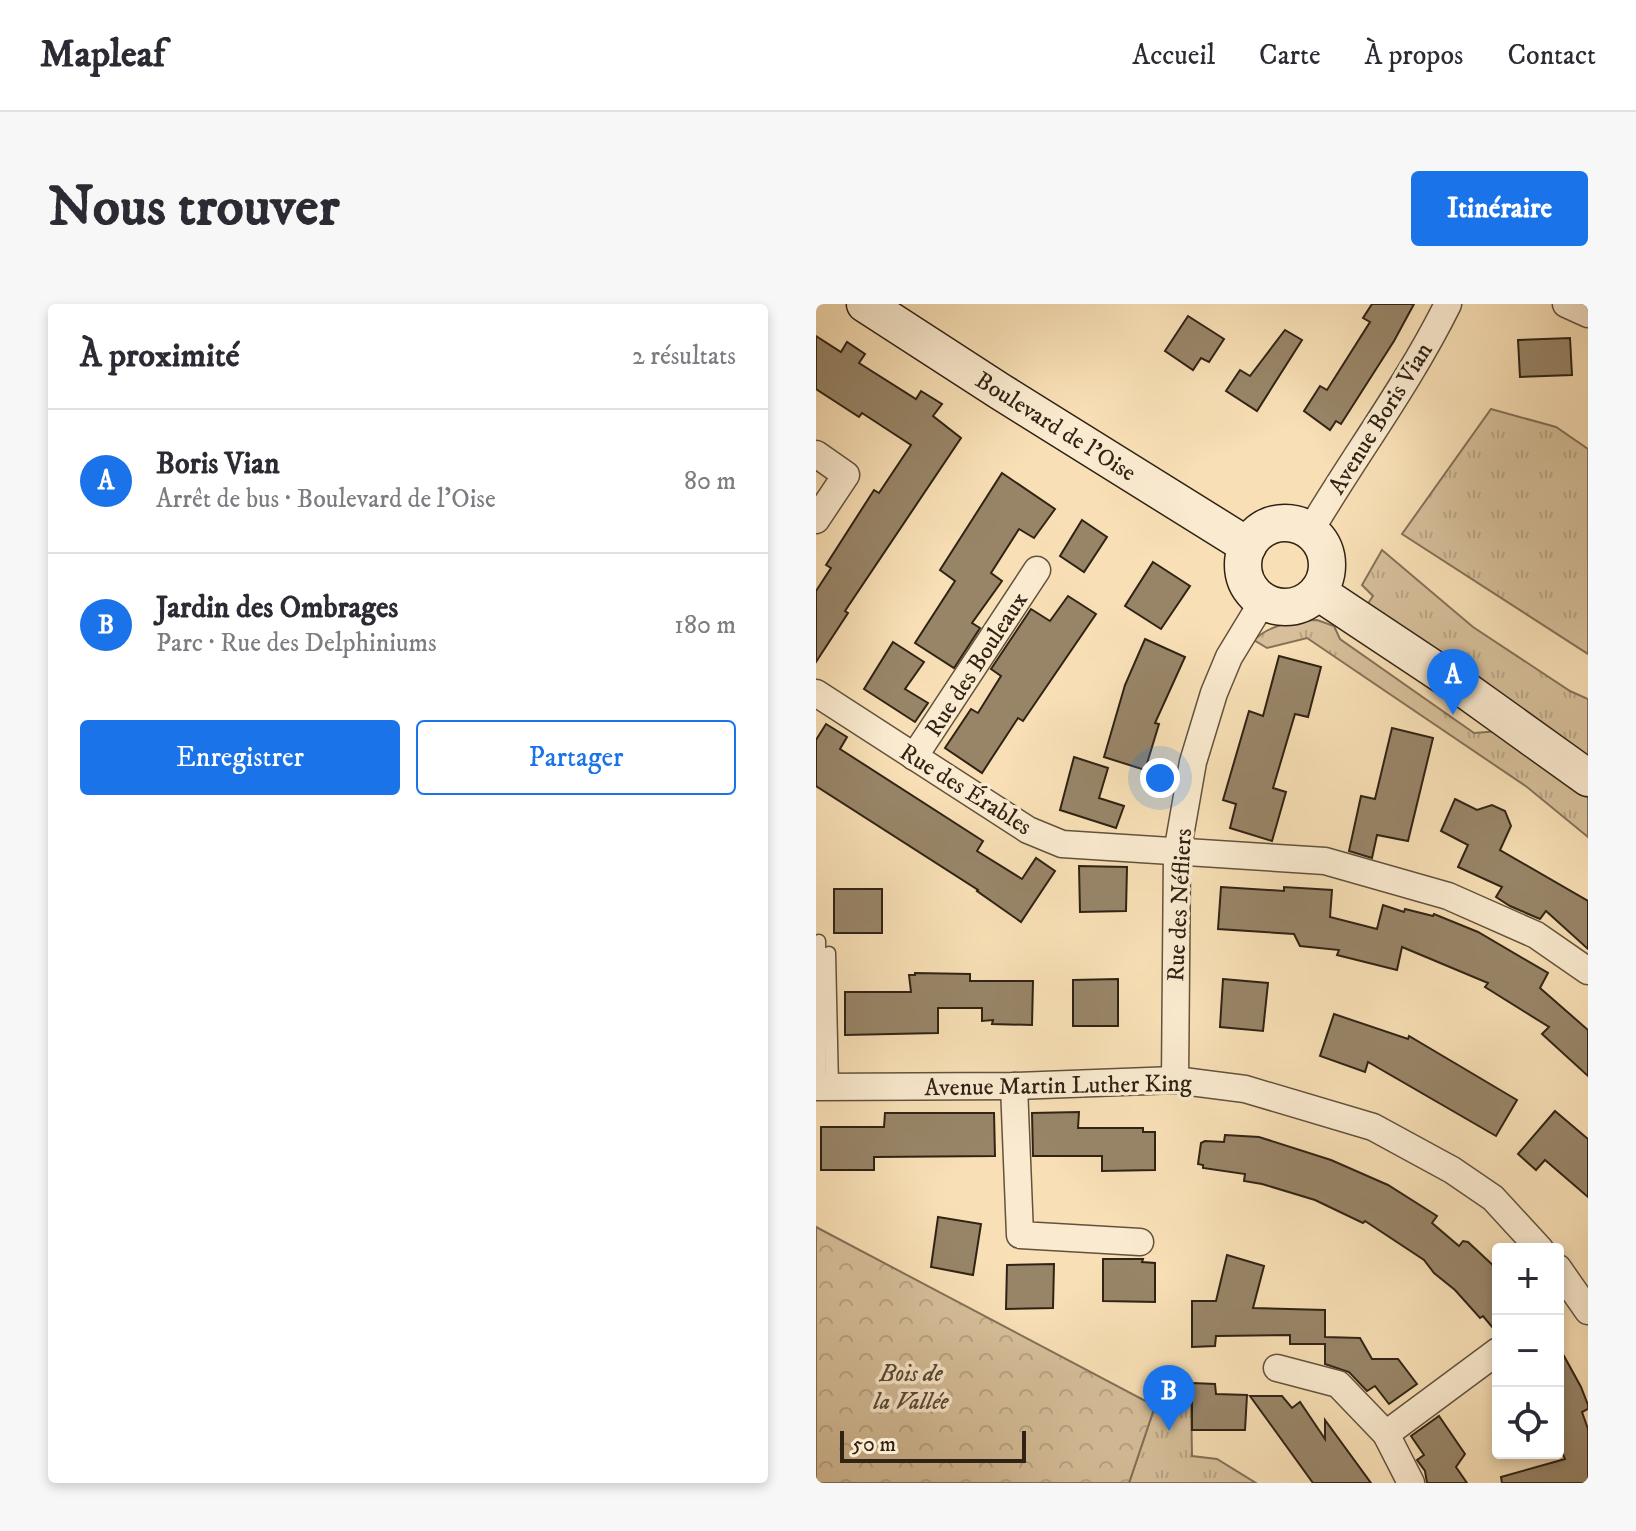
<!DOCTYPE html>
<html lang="fr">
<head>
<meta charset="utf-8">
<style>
  body { margin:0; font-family:"IM FELL DW Pica",serif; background:#f7f7f7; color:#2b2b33 }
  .controls { position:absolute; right:24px; bottom:24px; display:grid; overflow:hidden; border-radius:8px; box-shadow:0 4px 12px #0003 }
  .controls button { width:72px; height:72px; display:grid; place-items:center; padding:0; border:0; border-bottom:2px solid #e1e1e2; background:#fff; color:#2b2b33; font:40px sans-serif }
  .scale { position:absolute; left:24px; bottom:20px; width:186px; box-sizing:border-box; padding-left:8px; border:4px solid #302315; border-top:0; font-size:22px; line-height:28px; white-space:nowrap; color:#302315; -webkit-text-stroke:6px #faeacf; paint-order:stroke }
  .you { position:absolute; left:344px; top:474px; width:28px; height:28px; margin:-20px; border:6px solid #fff; border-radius:50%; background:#1a73e8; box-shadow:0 0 0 12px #1a73e833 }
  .badge { display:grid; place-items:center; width:52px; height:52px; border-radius:50%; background:#1a73e8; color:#fff; font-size:26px; font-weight:700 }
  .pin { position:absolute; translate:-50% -66px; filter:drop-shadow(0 2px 4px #0008) }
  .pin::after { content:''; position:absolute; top:42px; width:28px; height:24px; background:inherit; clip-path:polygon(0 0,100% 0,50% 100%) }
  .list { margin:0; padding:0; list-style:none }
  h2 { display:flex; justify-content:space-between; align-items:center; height:104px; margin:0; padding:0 32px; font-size:34px }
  h2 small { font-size:26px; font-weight:400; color:#7c7c81 }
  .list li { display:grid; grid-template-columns:52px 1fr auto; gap:24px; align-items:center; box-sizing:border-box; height:144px; padding:0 32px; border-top:2px solid #e1e1e2 }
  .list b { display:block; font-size:30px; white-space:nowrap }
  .list p { margin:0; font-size:26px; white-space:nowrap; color:#7c7c81 }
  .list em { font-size:26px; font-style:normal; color:#7c7c81 }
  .actions { display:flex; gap:16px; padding:24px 32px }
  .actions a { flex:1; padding:18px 0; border:2px solid #1a73e8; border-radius:8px; text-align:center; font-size:28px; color:#1a73e8 }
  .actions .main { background:#1a73e8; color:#fff }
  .icon { flex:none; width:44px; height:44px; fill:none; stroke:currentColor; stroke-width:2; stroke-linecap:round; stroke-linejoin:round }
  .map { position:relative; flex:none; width:772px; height:1179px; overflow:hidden; border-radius:8px }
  header { display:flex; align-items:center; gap:48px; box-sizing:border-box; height:112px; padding:0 40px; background:#fff; border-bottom:2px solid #e1e1e2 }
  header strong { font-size:38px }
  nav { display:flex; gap:44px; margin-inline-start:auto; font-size:28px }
  .intro { display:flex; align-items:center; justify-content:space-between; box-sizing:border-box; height:192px; padding:0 48px }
  h1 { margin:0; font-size:56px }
  .button { padding:20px 36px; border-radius:8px; background:#1a73e8; color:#fff; font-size:28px; font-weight:700 }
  main { display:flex; gap:48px; padding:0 48px }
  aside { flex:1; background:#fff; border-radius:8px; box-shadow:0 4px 12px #0003 }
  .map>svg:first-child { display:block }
  .grass { fill:url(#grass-tufts); stroke:#837158; stroke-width:2 }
  .forest { fill:url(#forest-crowns); stroke:#837158; stroke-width:2 }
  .building { fill:#988568; stroke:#302315; stroke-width:2 }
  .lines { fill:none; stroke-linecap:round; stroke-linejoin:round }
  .lane-casing { stroke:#62523d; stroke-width:15 }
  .street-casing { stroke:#62523d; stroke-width:29 }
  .secondary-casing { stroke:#302315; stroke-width:39 }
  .lane { stroke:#faeacf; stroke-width:12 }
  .street { stroke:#faeacf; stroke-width:26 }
  .secondary { stroke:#faeacf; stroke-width:36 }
  .labels { text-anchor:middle; stroke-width:7; stroke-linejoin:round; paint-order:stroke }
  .street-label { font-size:24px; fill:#302315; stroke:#faeacf }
  .park-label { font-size:24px; font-style:italic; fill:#5a4a36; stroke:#faeacf }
</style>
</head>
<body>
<header>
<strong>Mapleaf</strong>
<nav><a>Accueil</a><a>Carte</a><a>À propos</a><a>Contact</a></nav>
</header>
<div class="intro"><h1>Nous trouver</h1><a class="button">Itinéraire</a></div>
<main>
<aside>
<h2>À proximité<small>2 résultats</small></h2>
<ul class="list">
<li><span class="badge">A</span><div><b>Boris Vian</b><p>Arrêt de bus · Boulevard de l'Oise</p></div><em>80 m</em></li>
<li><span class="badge">B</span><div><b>Jardin des Ombrages</b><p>Parc · Rue des Delphiniums</p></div><em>180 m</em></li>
</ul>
<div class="actions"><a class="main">Enregistrer</a><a>Partager</a></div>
</aside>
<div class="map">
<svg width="772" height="1179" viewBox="0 0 772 1179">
  <defs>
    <pattern id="grass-tufts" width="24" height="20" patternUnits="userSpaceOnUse" patternTransform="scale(2)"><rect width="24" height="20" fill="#d6bf9a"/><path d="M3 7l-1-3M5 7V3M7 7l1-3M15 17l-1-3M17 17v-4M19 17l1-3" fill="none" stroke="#b8a484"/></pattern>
    <pattern id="forest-crowns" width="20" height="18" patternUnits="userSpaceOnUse" patternTransform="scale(2)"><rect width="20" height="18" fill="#d6bf9a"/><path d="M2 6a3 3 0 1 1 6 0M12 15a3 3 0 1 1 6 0" fill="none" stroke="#b8a484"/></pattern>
  </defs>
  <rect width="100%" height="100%" fill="#f8dfb5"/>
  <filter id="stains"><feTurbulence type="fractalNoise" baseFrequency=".0025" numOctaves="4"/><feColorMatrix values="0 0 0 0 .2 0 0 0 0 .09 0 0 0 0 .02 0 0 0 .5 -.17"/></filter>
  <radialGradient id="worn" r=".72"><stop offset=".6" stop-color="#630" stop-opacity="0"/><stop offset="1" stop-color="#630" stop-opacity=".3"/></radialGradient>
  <!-- grass -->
  <g class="grass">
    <polygon points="675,105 740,123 772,145 772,350 586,230"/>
    <polygon points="566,246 657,323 754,387 772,395 772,458 549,304 557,292 546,281"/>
    <path d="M501 316 518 322 524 335 658 429 684 427 772 493V533L711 483 491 334 451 344 438 336C455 320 478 317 501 316Z"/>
    <polygon points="375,1096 376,1152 401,1155 440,1179 313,1179 339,1102"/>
  </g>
  <!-- forest -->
  <polygon class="forest" points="0,923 339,1102 313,1179 0,1179"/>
  <!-- building -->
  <g class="building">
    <polygon points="556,0 598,0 578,37 525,120 520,117 514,126 488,107 504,82 511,86 554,18 547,14"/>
    <polygon points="372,12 408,35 393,58 385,54 377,66 349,47"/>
    <polygon points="469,26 486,36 441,107 410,87 424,66 434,72"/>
    <polygon points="0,32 25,48 31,38 49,50 43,59 100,95 105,87 126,100 117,112 145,134 29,307 32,309 0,358 0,287 15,264 10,261 58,186 63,189 95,141 46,109 43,113 0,85"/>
    <polygon points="754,34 756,71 704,73 702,36"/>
    <polygon points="186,169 239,205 218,234 203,225 175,269 186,277 156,319 164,324 138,364 99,339 139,277 124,266"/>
    <polygon points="266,216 291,233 268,268 244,252"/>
    <polygon points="337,258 374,282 345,325 309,302"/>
    <polygon points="252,292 280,310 207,417 202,414 166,469 129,444 155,405 162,409 185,372 175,365 215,305 234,317"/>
    <polygon points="329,335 369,353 339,419 343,420 329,466 288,453 309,381"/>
    <polygon points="77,338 108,358 89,385 112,399 99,418 48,385"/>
    <polygon points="463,352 505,363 492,413 479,410 457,484 470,488 456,537 414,524 420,500 407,496 433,407 447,412"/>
    <polygon points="10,420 31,433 24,445 167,537 161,547 206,575 220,554 239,567 205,618 161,587 162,586 0,482 0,436"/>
    <polygon points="576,424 617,434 592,537 561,531 556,554 533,547 545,492 559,495"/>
    <polygon points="258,453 292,464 283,494 308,502 300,524 244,506"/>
    <polygon points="639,495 661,506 676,501 689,507 695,522 684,546 772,597 772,645 730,607 724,615 694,602 680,593 686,583 642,563 652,541 625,527"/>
    <polygon points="263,562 311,563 310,607 264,608"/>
    <polygon points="405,583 468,587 468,583 516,586 514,613 561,625 567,601 588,608 589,605 617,612 618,610 662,628 732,669 724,684 772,726 772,772 726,730 733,723 669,683 672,679 586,643 581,666 521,651 523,646 484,642 478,630 402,625"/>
    <rect x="18" y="585" width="48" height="44"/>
    <polygon points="99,669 154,670 154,677 217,677 216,721 176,720 177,716 166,717 166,704 122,704 122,729 29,731 29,688 95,688 93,671 99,671"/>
    <polygon points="302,675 302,722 257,722 257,676"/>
    <polygon points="407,675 452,679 447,727 404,723"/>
    <polygon points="518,710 592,735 593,732 701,796 680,832 552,758 549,768 504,752"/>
    <polygon points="739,807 772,835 772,893 729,856 720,866 702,850"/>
    <polygon points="263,808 262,824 327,824 327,828 339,828 339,866 286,867 286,852 217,852 216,809"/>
    <polygon points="69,809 178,809 179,852 58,853 58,866 5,866 5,823 68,823"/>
    <polygon points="409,831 443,833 515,856 572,881 621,912 616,919 643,942 647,937 652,938 682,966 682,1030 667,1012 664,1014 639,986 618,969 608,956 549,917 547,919 499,896 446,880 428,877 429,870 387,864 387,861 382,860 385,839 389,837 408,838"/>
    <polygon points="122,913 165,920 157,971 115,963"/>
    <polygon points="411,951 448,962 437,1004 509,1006 509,1033 544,1034 556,1055 582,1055 601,1080 573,1100 559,1082 551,1087 533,1068 509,1060 509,1040 474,1040 474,1031 400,1032 399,1042 376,1043 376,997 400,997"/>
    <polygon points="287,955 327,955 326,958 339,959 339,998 287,997"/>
    <polygon points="238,960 237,1004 190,1005 191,961"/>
    <polygon points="742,1041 765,1083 772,1101 772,1105 766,1108 772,1125 772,1179 686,1179 685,1173 749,1155 742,1138"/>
    <polygon points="376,1079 399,1080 400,1090 431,1091 429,1126 376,1126"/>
    <polygon points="434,1092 466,1092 476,1104 484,1098 509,1135 509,1116 555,1179 497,1179"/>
    <polygon points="623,1112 649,1150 640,1163 651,1179 611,1179 609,1167 601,1156 608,1151 595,1132"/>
  </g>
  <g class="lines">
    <!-- lane casing -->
    <g class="lane-casing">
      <g id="lane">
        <polyline points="3,637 4,783"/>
        <polyline points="13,649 16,783"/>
      </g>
    </g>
    <!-- street casing -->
    <g class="street-casing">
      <g id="street">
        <polyline points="750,0 772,10"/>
        <polyline points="0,150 30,171 0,216"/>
        <path d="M494 227C539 151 593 79 632 0"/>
        <polyline points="0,389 212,526 246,540 509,557 632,592 720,631 772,667"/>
        <polyline points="98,453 221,266"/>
        <polyline points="359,776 361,549 377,458 398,389 413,353 447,297"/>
        <polyline points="198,782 204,931 324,938"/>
        <polyline points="0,783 198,782 359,776 429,785 557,823 636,866 677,894 724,945"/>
        <polyline points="742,964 772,1007"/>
        <polyline points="461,1064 522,1080 570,1130 595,1179"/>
        <polyline points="570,1130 682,1047"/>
      </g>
    </g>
    <!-- secondary casing -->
    <g class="secondary-casing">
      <g id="secondary">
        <polyline points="49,0 185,88 432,242"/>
        <circle cx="469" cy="261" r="42"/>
        <polyline points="502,288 648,385 772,474"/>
      </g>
    </g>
    <!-- lane -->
    <use href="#lane" class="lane"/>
    <!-- street -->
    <use href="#street" class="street"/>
    <!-- secondary -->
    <use href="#secondary" class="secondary"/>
  </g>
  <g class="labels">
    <!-- street labels -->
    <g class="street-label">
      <text transform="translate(564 114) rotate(-58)" y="8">Avenue Boris Vian</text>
      <text transform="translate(240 122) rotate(32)" y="8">Boulevard de l'Oise</text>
      <text transform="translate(160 360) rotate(-57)" y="8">Rue des Bouleaux</text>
      <text transform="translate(150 485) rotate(32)" y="8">Rue des Érables</text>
      <text transform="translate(363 601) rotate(-87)" y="8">Rue des Néfliers</text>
      <text transform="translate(242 781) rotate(-1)" y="8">Avenue Martin Luther King</text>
    </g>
    <!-- park labels -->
    <g class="park-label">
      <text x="95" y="1077">Bois de<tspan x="95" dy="28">la Vallée</tspan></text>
    </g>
  </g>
  <rect width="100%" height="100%" filter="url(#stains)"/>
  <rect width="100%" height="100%" fill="url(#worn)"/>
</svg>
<div class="controls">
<button>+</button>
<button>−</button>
<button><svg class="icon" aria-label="locate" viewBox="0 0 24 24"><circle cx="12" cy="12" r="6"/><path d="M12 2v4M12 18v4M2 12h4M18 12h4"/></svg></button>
</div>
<div class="scale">50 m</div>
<div class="you"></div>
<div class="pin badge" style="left:637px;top:411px">A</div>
<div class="pin badge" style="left:353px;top:1127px">B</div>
</div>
</main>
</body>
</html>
